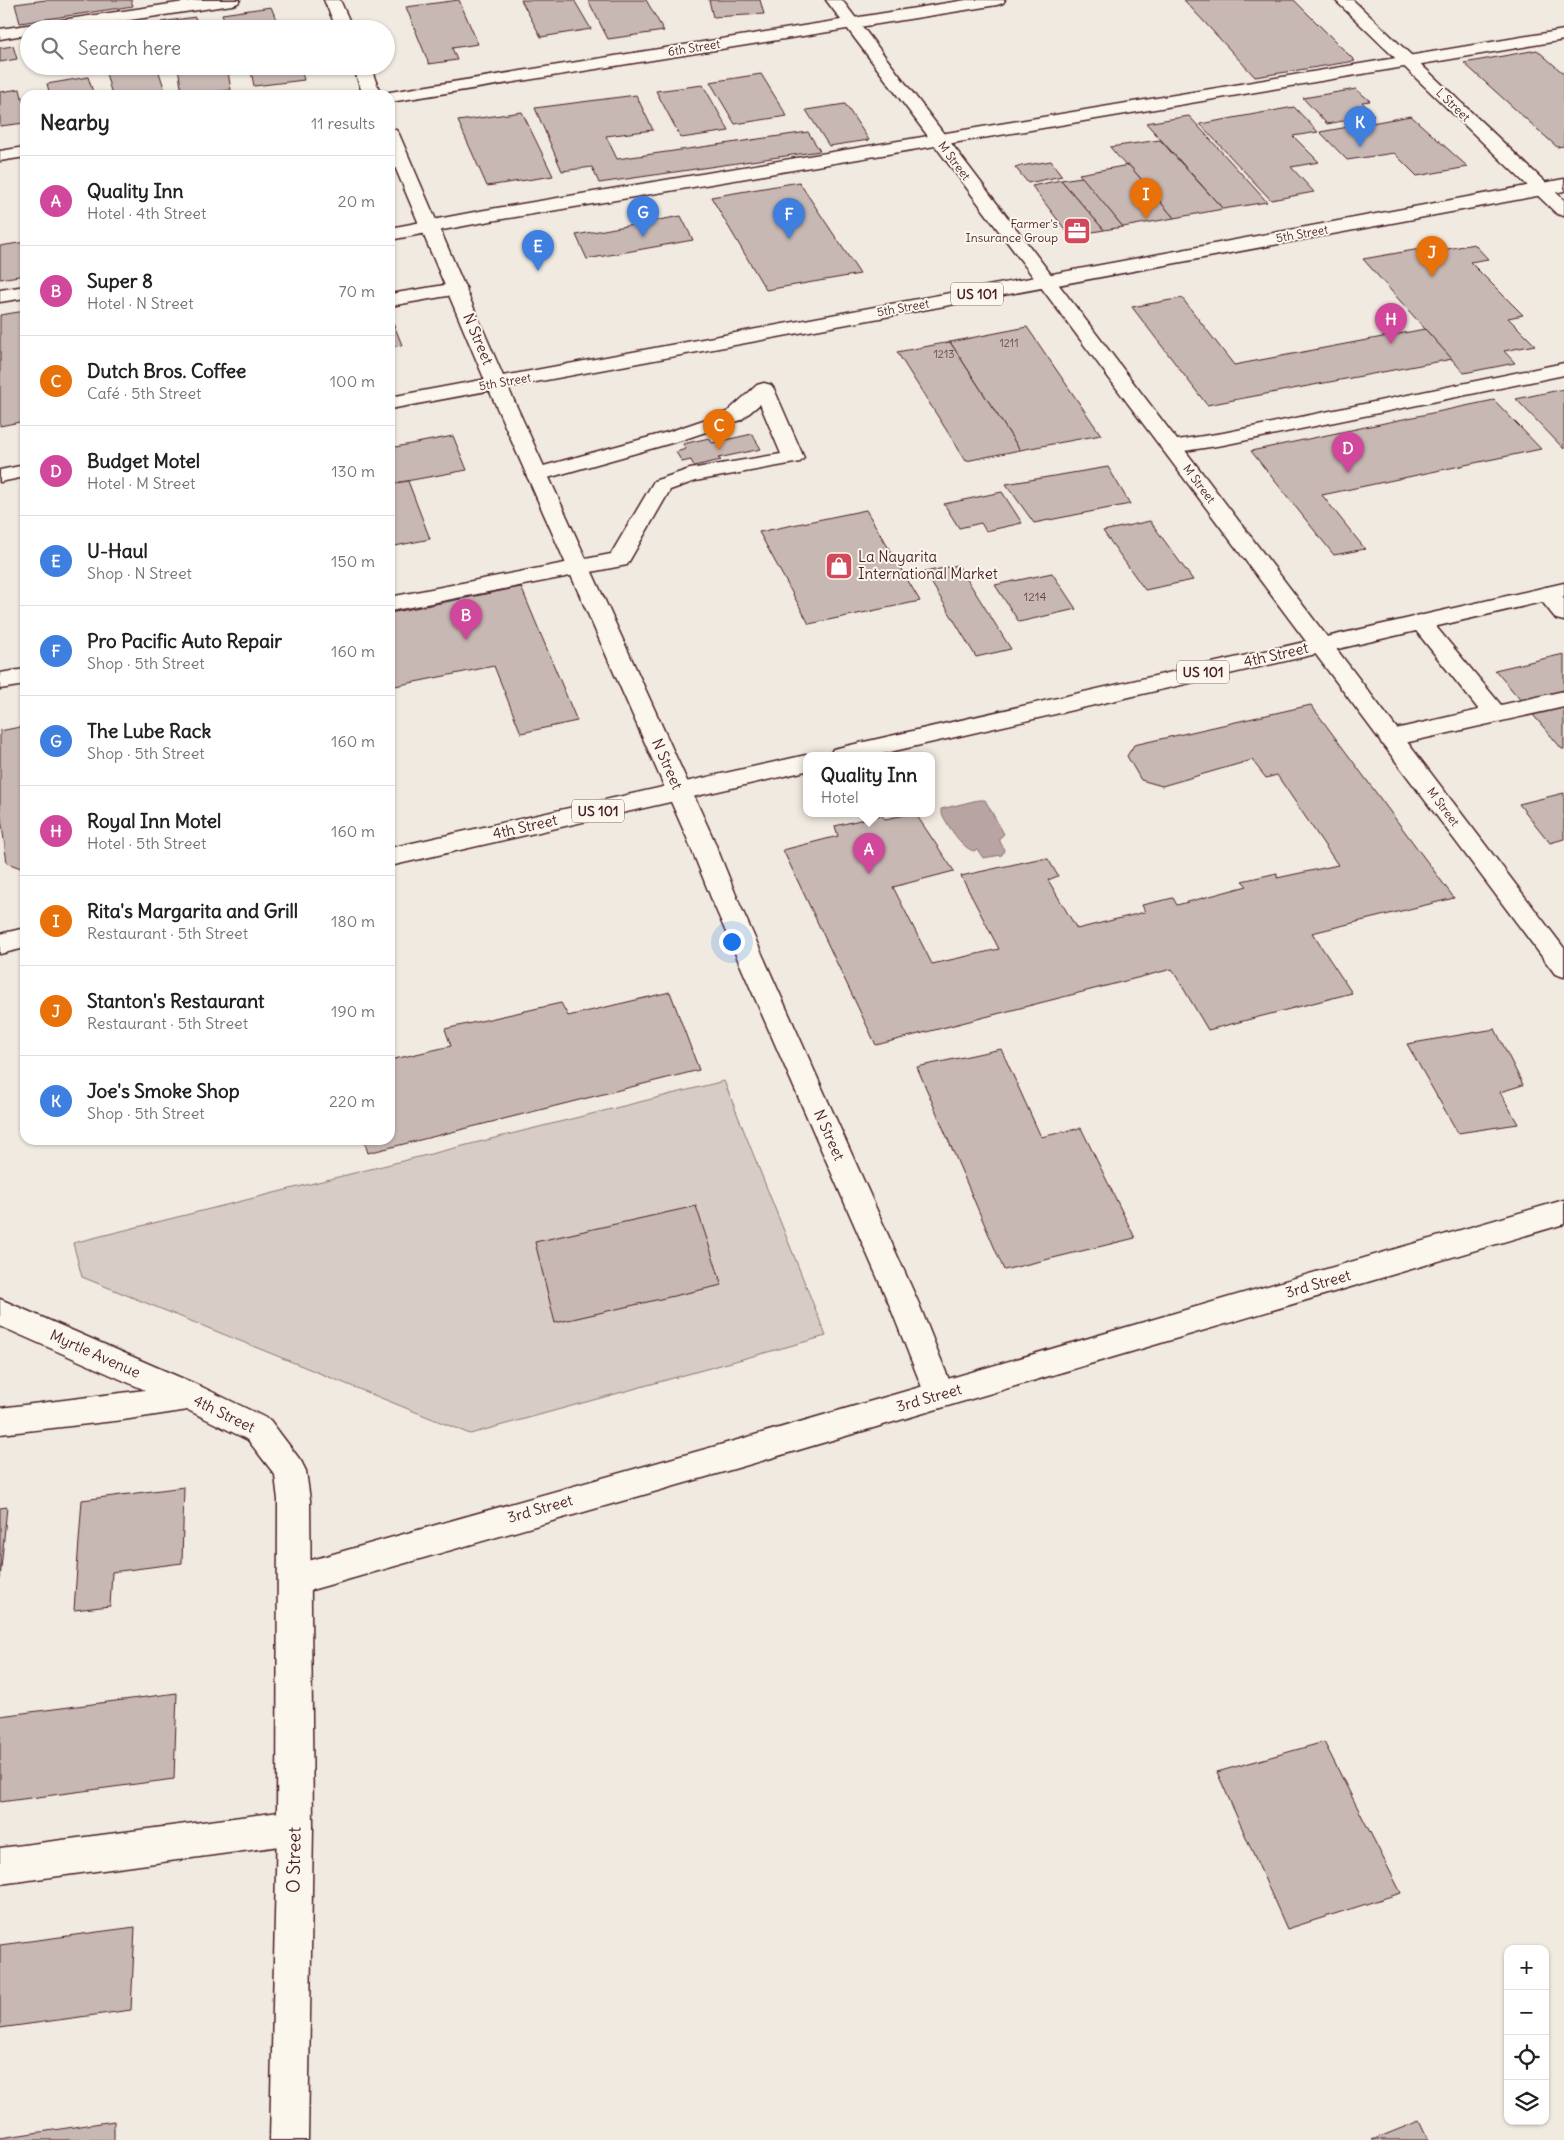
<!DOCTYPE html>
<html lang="en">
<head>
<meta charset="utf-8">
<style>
  body { margin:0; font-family:Delius,sans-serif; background:#f6f6f6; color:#222 }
  .controls { position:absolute; right:15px; bottom:15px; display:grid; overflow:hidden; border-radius:10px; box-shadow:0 1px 4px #0004 }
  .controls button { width:45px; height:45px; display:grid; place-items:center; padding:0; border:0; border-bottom:1px solid #e0e0e0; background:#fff; color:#222; font:25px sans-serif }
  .you { position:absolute; left:731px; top:941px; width:18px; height:18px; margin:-12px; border:4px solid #fff; border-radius:50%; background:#1a73e8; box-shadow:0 0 0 8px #1a73e833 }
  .badge { display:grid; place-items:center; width:32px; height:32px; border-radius:50%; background:#7c3aed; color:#fff; font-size:16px; font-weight:700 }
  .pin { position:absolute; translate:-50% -41px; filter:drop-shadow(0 1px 2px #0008) }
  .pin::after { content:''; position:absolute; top:26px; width:18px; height:15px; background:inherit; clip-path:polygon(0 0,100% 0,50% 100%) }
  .popup { position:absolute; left:803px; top:752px; width:132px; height:65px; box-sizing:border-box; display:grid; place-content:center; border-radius:10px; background:#fff; filter:drop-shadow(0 1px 4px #0005); font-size:16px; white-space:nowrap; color:#767676 }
  .popup b { font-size:19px; color:#222 }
  .popup::after { content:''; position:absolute; left:50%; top:100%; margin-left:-10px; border:10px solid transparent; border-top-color:#fff }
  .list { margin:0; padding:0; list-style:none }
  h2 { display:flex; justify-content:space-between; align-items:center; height:65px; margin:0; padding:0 20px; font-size:21px }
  h2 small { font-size:16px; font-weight:400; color:#767676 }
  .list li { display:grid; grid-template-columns:32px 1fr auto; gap:15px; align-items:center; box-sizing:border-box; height:90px; padding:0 20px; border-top:1px solid #e0e0e0 }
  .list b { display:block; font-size:19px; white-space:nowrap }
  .list p { margin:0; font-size:16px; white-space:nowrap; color:#767676 }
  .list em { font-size:16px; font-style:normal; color:#767676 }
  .icon { flex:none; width:28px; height:28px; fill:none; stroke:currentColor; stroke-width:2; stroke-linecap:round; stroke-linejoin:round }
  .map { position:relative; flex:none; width:1564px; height:2140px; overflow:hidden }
  .search { position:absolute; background:#fff; box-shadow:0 1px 4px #0004; left:20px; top:20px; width:375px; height:55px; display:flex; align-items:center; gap:12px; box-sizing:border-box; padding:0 18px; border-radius:28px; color:#767676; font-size:19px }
  .panel { position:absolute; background:#fff; box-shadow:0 1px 4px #0004; left:20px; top:90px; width:375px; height:1055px; border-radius:15px }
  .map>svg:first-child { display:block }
  .green { fill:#d8ccc6; stroke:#917678 }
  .water { fill:#b8a4a2; stroke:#8c6f72 }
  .building { fill:#c8b8b3; stroke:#4a1f2b }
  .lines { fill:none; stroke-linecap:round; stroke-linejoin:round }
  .service-casing { stroke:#4a1f2b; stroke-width:3 }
  .minor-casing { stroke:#4a1f2b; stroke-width:3 }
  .tertiary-casing { stroke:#4a1f2b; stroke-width:3 }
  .trunk-casing { stroke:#4a1f2b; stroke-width:3 }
  .service { fill:#fbf7ec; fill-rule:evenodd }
  .minor { fill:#fbf7ec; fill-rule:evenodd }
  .tertiary { fill:#fbf7ec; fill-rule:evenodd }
  .trunk { fill:#fbf7ec; fill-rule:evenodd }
  .labels { text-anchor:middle; stroke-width:4; stroke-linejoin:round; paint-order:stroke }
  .far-number-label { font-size:11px; fill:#6a454d }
  .far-street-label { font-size:12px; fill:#4a1f2b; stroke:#fbf7ec }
  .far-poi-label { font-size:12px; fill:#4a1f2b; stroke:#fbf7ec; text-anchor:end }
  .number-label { font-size:12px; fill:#6a454d }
  .shield { fill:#fbf7ec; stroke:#7f6065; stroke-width:1 }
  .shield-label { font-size:14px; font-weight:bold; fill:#4a1f2b }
  .street-label { font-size:15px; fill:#4a1f2b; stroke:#fbf7ec }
  .poi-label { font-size:15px; fill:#4a1f2b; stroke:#fbf7ec; text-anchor:start }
  .near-street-label { font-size:18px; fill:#4a1f2b; stroke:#fbf7ec }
</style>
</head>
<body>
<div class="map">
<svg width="1564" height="2140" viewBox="0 0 1564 2140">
  <rect width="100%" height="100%" fill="#f0eae0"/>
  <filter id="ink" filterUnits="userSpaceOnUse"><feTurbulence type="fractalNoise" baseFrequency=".02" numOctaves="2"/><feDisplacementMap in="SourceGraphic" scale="10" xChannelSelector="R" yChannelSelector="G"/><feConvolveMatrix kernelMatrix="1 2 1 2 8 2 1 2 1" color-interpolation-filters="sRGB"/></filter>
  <g filter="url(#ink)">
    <!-- green -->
    <polygon class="green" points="724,1081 826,1336 470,1434 82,1277 73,1243"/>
    <!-- water -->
    <path class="water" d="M978 800H985L1004 834 999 839 1004 850 1002 855 983 858 977 849 974 851C962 849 946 823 941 812V809Z"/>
    <!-- building -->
    <g class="building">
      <polygon points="46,0 131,0 133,6 20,23 15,4"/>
      <polygon points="459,0 478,44 452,48 457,60 429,64 406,7"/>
      <polygon points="521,0 574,0 591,29 541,37"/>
      <polygon points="588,0 646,0 664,31 608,39"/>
      <polygon points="709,0 760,0 764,14 713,17"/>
      <polygon points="1184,0 1294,0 1355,61 1255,77"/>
      <polygon points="271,7 278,24 247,29 228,29 222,14"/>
      <polygon points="195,17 200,29 163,29 161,22"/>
      <polygon points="13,46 17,59 0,62 0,48"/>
      <polygon points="1537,50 1564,74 1564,146 1557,147 1464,63"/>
      <polygon points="104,66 157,66 166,94 112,95"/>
      <polygon points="178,66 227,66 231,90 182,95"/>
      <polygon points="250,66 300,66 304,80 254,86"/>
      <polygon points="761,74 787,116 735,124 710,82"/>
      <polygon points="88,77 94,95 38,95 38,93 49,91 47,84"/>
      <polygon points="703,85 729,131 681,138 656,91"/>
      <polygon points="20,89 25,111 25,123 0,126 0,92"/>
      <polygon points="1356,89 1370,101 1362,102 1374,115 1327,124 1303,98"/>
      <polygon points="636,95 653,130 606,136 617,159 808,132 820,151 599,183 592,167 562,171 535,108"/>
      <polygon points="845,104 869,140 829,146 806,110"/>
      <polygon points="1294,107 1318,132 1293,136 1319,162 1291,167 1314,192 1271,200 1200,124"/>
      <polygon points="522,112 553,176 487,186 458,121"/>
      <polygon points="1189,116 1267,202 1223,209 1146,123"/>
      <polygon points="1411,116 1468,167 1417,176 1394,153 1347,160 1320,132"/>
      <polygon points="1160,140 1223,209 1174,218 1129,165 1126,166 1110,147"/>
      <polygon points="1051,161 1062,176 1028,183 1015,167"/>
      <polygon points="1129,165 1174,218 1123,227 1079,174"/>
      <polygon points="1082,177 1123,227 1104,230 1061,180"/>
      <polygon points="1061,180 1104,230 1070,236 1032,186"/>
      <polygon points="799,182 860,274 766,290 711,197"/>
      <polygon points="681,216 693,240 587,259 576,235"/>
      <polygon points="25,242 25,275 0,279 0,246"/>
      <polygon points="1474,244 1488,259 1470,262 1523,315 1508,318 1535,345 1504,351 1515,363 1464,373 1363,259 1443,245 1448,249"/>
      <polygon points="1182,298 1234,365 1425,329 1452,359 1207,405 1132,307"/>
      <polygon points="25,311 25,421 0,426 0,315"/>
      <polygon points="390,315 402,345 390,347"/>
      <polygon points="1027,327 1101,435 1020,450 950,342"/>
      <polygon points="950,342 1020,450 966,461 897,352"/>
      <polygon points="1564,389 1564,449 1516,399"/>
      <polygon points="1494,400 1541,449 1322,495 1365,549 1334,555 1251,451"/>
      <polygon points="752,434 761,449 718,458 721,460 694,466 691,460 682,462 676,452 686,449 683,444 709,438 712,443"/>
      <polygon points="453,436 467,470 390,484 390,448"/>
      <polygon points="1108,467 1130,504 1034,523 1006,484"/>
      <polygon points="408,481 430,539 390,547 390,484"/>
      <polygon points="1002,492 1022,523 986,531 981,523 959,528 944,504"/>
      <polygon points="866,510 920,601 809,624 759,532"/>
      <polygon points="1150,521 1193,580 1145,590 1103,531"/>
      <polygon points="958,565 1011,649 976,657 925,572"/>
      <polygon points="1052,573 1076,609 1019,622 995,585"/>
      <polygon points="521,587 577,721 521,733 494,666 390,687 390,613"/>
      <polygon points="1564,654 1564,749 1562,749 1495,670"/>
      <polygon points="1311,705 1454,898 1312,933 1352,993 1208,1030 1172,969 876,1045 783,850 838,836 835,826 881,815 885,819 915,813 954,871 893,887 932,964 999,949 961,876 1038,859 1048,859 1058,876 1048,880 1077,929 1145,912 1142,905 1173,898 1177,905 1247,886 1242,881 1277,873 1277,878 1338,865 1277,775 1266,778 1252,760 1162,786 1141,780 1127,756 1134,745"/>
      <polygon points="25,726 25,867 21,868 7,863 0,810 0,731"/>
      <polygon points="1564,793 1564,839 1550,843 1519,804"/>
      <polygon points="670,992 699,1070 368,1153 364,1140 390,1140 390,1060 451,1046 445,1029 561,1003 568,1016"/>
      <polygon points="1495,1029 1523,1085 1500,1092 1518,1124 1458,1133 1407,1044"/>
      <polygon points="1001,1049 1041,1137 1081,1128 1135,1238 1004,1270 917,1067"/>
      <polygon points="696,1206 722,1285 555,1323 535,1242"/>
      <polygon points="184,1487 182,1563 112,1572 110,1606 74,1610 82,1500"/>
      <polygon points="7,1507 0,1579 0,1508"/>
      <polygon points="177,1693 174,1779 0,1802 0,1716"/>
      <polygon points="1324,1742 1401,1893 1287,1929 1217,1772"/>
      <polygon points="135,1927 131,2010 0,2028 0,1945"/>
      <polygon points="114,2121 114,2140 0,2140 0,2138"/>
      <polygon points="1419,2121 1428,2140 1372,2140"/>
    </g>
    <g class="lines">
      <!-- service casing -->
      <g class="service-casing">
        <g id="service">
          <polygon points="198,0 240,0 238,3 232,5 69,29 29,29 29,34 0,39 0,29"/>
          <polygon points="1564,30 1564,40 485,222 390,240 390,228 485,210"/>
          <polygon points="457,283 464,285 467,289 464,293 390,306 390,294"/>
          <polygon points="25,286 25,298 0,302 0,290"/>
          <polygon points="1564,363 1564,375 1223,445 1171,453 1164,451 1160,447 1164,443 1171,441 1223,433"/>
          <polygon points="764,383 771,385 774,389 804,458 800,462 695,481 670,490 627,565 390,611 390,597 611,554 654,481 690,469 781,454 760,404 741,420 682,440 537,481 529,480 526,475 529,470 668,432 727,412 757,385"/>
          <polygon points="1547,587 1555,589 1564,599 1564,621 1556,619 1536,594 1539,589"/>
          <polygon points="1420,615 1428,617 1501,705 1564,691 1564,707 1391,746 1382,744 1379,738 1382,732 1479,710 1409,622 1412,617"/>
          <polygon points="25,669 25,685 0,689 0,673"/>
          <polygon points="295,1810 307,1815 313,1827 307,1839 295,1844 0,1884 0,1848"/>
        </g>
      </g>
      <!-- minor casing -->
      <g class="minor-casing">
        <g id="minor">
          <polygon points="324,0 340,0 353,29 337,29"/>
          <polygon points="826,0 842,0 1564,948 1564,977 1555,974"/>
          <polygon points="1335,0 1353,0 1564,200 1564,216 1557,214"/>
          <polygon points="353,66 370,66 381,95 363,95"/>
          <polygon points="390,129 396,130 399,134 506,383 713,838 740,905 919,1304 955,1395 951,1404 940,1408 929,1404 925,1395 889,1304 714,905 687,838 486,383 390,155"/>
          <polygon points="0,1299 202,1387 270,1420 301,1461 306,1471 310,1500 313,1827 308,2140 270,2140 277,1827 278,1500 275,1475 248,1440 188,1410 123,1420 0,1434 0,1408 145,1390 0,1326"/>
        </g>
      </g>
      <!-- tertiary casing -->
      <g class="tertiary-casing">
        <g id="tertiary">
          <polygon points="966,0 1005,0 1003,3 997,5 390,102 390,95 383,95 390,92"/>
          <polygon points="25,147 25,157 0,161 0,151"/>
          <polygon points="1564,1200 1564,1224 741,1467 294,1595 282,1591 278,1580 282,1569 294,1565 741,1439"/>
        </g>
      </g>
      <!-- trunk casing -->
      <g class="trunk-casing">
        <g id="trunk">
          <polygon points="1564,179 1564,191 390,409 390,397"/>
          <polygon points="25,465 25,477 0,482 0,470"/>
          <polygon points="1564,583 1564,597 877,755 830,755 833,749 842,747"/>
          <polygon points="806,755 808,755 806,771 390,866 390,848"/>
          <polygon points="25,928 25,948 0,954 0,934"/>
        </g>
      </g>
      <!-- service -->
      <use href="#service" class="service"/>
      <!-- minor -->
      <use href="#minor" class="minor"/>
      <!-- tertiary -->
      <use href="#tertiary" class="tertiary"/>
      <!-- trunk -->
      <use href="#trunk" class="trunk"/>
    </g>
  </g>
  <!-- icons -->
  <defs>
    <g id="office-square" transform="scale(1.4375)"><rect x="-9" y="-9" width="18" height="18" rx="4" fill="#d1495b" stroke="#fbf7ec"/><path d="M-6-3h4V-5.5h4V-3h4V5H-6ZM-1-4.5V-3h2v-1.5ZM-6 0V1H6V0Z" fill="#fff"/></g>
    <g id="shop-square" transform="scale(1.4375)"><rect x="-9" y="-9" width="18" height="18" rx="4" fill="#d1495b" stroke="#fbf7ec"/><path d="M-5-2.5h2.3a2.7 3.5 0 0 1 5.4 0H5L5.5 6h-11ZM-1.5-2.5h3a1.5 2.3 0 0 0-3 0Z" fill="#fff"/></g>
  </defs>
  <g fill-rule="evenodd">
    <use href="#office-square" x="1077" y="231"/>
    <use href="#shop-square" x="839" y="566"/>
  </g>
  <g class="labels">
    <!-- far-number labels -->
    <g class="far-number-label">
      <text x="1009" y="347">1211</text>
      <text x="944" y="358">1213</text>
    </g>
    <!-- far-street labels -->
    <g class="far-street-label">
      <text transform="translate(694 48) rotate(-9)" y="4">6th Street</text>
      <text transform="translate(1453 105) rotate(44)" y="4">L Street</text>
      <text transform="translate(954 161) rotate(53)" y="4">M Street</text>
      <text transform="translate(1302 234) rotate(-10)" y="4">5th Street</text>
      <text transform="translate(903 308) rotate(-10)" y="4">5th Street</text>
      <text transform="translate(505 382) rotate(-10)" y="4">5th Street</text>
      <text transform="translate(1199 484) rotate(53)" y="4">M Street</text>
      <text transform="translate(1443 807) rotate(53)" y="4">M Street</text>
    </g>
    <!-- far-poi labels -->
    <g class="far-poi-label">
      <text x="1058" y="228">Farmer's<tspan x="1058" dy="14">Insurance Group</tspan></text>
    </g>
    <!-- number labels -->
    <g class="number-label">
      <text x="1035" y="601">1214</text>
    </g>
    <!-- shield labels -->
    <g class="shield">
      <rect x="951" y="282.5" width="52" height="23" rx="4"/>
      <rect x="1177" y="660.5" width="52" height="23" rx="4"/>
      <rect x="572" y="799.5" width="52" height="23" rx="4"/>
    </g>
    <g class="shield-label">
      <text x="977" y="299">US 101</text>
      <text x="1203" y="677">US 101</text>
      <text x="598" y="816">US 101</text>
    </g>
    <!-- street labels -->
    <g class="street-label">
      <text transform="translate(478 339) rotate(67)" y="5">N Street</text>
      <text transform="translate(1276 655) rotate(-13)" y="5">4th Street</text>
      <text transform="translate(667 764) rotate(66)" y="5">N Street</text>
      <text transform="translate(525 827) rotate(-13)" y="5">4th Street</text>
      <text transform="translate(829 1135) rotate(66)" y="5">N Street</text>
      <text transform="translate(1318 1284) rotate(-16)" y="5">3rd Street</text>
      <text transform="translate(95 1354) rotate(24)" y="5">Myrtle Avenue</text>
      <text transform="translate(929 1398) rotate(-16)" y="5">3rd Street</text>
      <text transform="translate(224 1414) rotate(26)" y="5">4th Street</text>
      <text transform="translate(540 1509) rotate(-16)" y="5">3rd Street</text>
    </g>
    <!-- poi labels -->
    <g class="poi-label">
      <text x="858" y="562">La Nayarita<tspan x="858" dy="17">International Market</tspan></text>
    </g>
    <!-- near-street labels -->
    <g class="near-street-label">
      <text transform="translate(294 1860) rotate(-89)" y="6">O Street</text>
    </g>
  </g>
</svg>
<div class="controls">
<button>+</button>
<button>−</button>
<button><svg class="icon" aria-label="locate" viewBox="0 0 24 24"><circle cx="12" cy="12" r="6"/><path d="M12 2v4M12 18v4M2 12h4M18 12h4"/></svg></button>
<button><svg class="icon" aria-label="layers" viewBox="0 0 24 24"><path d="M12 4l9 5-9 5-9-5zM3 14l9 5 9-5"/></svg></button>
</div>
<div class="you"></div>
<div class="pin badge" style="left:869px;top:874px;background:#d1479c">A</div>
<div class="popup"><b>Quality Inn</b>Hotel</div>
<div class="pin badge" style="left:466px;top:640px;background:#d1479c">B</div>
<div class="pin badge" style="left:719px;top:450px;background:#e8710a">C</div>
<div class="pin badge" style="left:1348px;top:473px;background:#d1479c">D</div>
<div class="pin badge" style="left:538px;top:271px;background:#3f7fe0">E</div>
<div class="pin badge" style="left:789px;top:239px;background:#3f7fe0">F</div>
<div class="pin badge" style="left:643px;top:237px;background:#3f7fe0">G</div>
<div class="pin badge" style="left:1391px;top:344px;background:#d1479c">H</div>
<div class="pin badge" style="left:1146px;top:219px;background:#e8710a">I</div>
<div class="pin badge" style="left:1432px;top:277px;background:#e8710a">J</div>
<div class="pin badge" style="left:1360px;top:147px;background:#3f7fe0">K</div>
<div class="search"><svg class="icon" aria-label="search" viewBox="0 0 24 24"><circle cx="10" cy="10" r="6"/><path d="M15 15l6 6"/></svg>Search here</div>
<section class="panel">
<h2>Nearby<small>11 results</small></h2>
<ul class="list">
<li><span class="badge" style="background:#d1479c">A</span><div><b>Quality Inn</b><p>Hotel · 4th Street</p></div><em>20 m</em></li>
<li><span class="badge" style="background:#d1479c">B</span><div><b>Super 8</b><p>Hotel · N Street</p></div><em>70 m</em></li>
<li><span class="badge" style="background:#e8710a">C</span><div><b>Dutch Bros. Coffee</b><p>Café · 5th Street</p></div><em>100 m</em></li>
<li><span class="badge" style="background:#d1479c">D</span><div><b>Budget Motel</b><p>Hotel · M Street</p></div><em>130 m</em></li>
<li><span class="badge" style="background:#3f7fe0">E</span><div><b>U-Haul</b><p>Shop · N Street</p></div><em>150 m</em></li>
<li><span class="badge" style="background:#3f7fe0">F</span><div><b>Pro Pacific Auto Repair</b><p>Shop · 5th Street</p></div><em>160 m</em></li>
<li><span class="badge" style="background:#3f7fe0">G</span><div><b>The Lube Rack</b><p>Shop · 5th Street</p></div><em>160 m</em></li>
<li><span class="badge" style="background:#d1479c">H</span><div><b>Royal Inn Motel</b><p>Hotel · 5th Street</p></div><em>160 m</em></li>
<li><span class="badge" style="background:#e8710a">I</span><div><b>Rita's Margarita and Grill</b><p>Restaurant · 5th Street</p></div><em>180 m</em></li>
<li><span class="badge" style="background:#e8710a">J</span><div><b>Stanton's Restaurant</b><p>Restaurant · 5th Street</p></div><em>190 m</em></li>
<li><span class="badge" style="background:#3f7fe0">K</span><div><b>Joe's Smoke Shop</b><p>Shop · 5th Street</p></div><em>220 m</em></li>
</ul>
</section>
</div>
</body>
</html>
